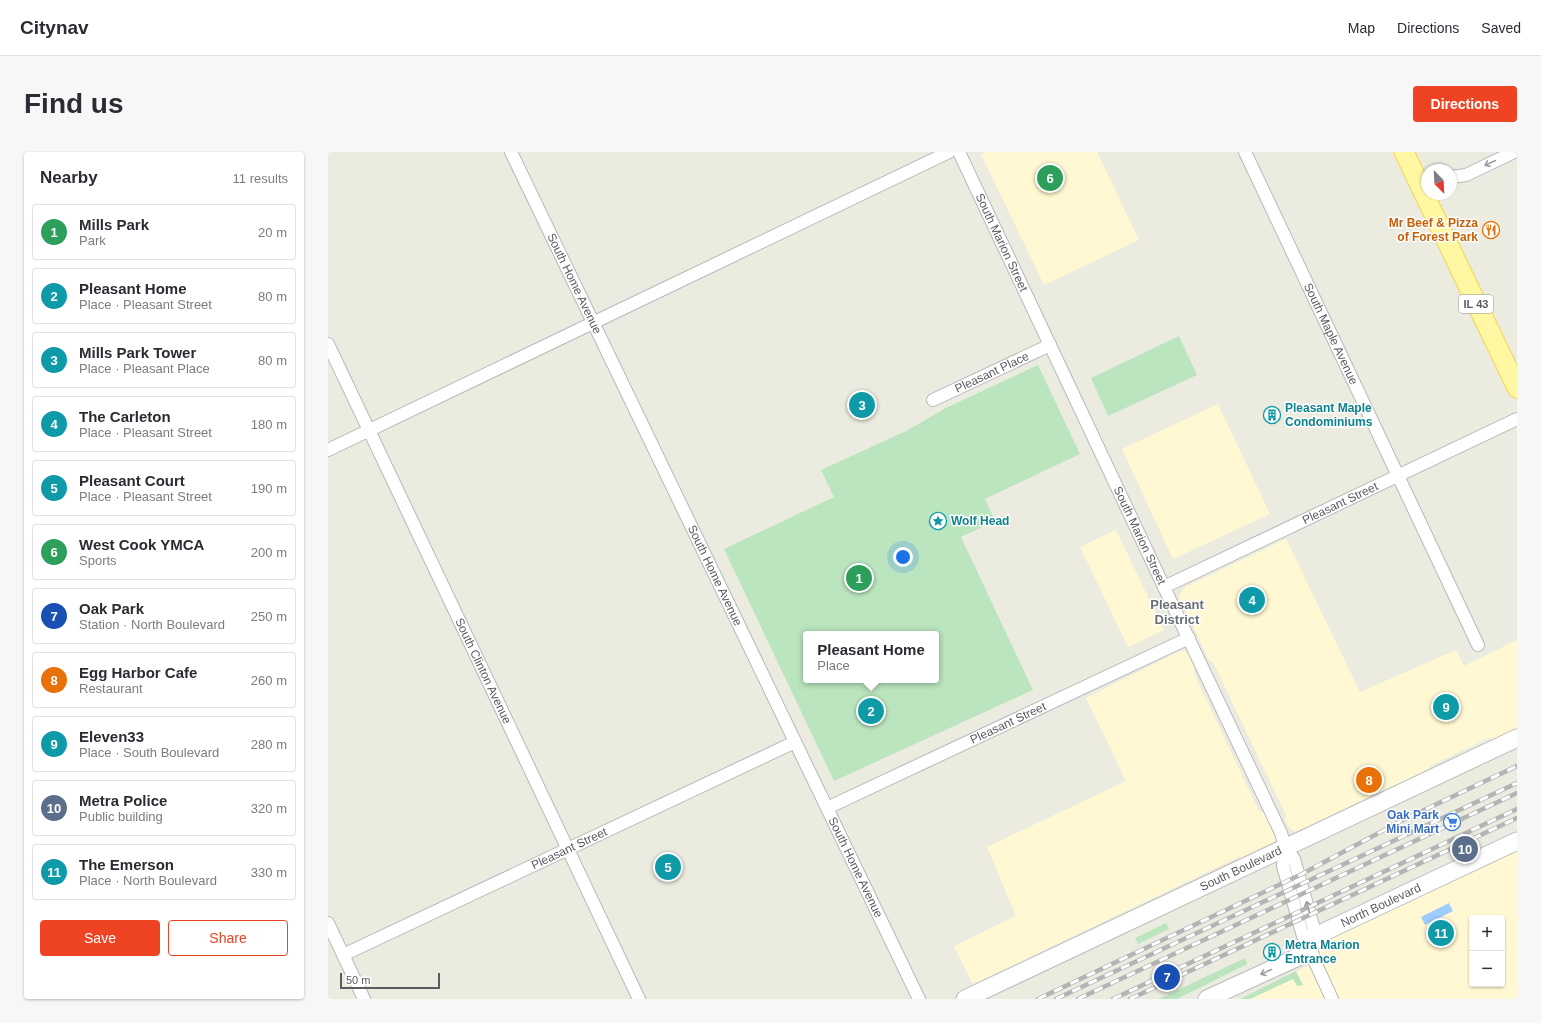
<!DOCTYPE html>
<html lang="en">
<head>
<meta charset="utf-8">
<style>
  body { margin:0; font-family:Helvetica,sans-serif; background:#f7f7f7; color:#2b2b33 }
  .controls { position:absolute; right:12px; bottom:12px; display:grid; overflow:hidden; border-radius:4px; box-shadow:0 1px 3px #0004 }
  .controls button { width:36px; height:36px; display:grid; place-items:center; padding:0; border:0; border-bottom:1px solid #e1e1e2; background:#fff; color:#2b2b33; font:20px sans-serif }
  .compass { position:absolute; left:1093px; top:12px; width:36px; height:36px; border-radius:50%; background:#fff; box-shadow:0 1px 3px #0004; rotate:156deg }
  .scale { position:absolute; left:12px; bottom:10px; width:100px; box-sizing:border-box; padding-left:4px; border:2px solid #595c61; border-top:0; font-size:11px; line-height:14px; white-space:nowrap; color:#595c61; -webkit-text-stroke:3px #fff; paint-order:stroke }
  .you { position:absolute; left:575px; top:405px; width:14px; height:14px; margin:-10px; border:3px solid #fff; border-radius:50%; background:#1a73e8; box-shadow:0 0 0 6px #1a73e833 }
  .badge { display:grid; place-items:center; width:26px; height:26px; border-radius:50%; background:#ee4424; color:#fff; font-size:13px; font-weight:700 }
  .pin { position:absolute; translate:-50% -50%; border:2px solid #fff; box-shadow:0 1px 4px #0006 }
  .popup { position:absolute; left:475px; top:479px; width:136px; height:52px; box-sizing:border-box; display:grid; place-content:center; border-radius:4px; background:#fff; filter:drop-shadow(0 1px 3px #0005); font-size:13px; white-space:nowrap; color:#7c7c81 }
  .popup b { font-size:15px; color:#2b2b33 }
  .popup::after { content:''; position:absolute; left:50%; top:100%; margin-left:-8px; border:8px solid transparent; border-top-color:#fff }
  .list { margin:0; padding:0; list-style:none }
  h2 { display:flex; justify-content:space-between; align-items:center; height:52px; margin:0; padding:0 16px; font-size:17px }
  h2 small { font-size:13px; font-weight:400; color:#7c7c81 }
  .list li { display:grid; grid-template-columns:26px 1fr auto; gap:12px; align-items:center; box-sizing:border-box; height:56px; margin:0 8px 8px; padding:0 8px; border:1px solid #e1e1e2; border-radius:4px }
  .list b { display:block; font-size:15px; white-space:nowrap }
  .list p { margin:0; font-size:13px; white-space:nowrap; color:#7c7c81 }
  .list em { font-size:13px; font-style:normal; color:#7c7c81 }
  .actions { display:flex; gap:8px; padding:12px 16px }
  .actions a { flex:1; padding:9px 0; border:1px solid #ee4424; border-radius:4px; text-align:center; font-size:14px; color:#ee4424 }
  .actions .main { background:#ee4424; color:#fff }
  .map { position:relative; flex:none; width:1189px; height:847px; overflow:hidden; border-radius:4px }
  header { display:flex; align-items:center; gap:24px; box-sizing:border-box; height:56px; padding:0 20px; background:#fff; border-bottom:1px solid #e1e1e2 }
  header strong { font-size:19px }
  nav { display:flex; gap:22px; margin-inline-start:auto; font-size:14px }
  .intro { display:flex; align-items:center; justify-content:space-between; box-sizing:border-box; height:96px; padding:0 24px }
  h1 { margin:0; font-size:28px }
  .button { padding:10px 18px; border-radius:4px; background:#ee4424; color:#fff; font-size:14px; font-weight:700 }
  main { display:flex; gap:24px; padding:0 24px }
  aside { flex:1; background:#fff; border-radius:4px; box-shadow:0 1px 3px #0004 }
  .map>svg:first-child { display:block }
  .commercial { fill:#fff8d2; fill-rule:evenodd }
  .green { fill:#bbe5be; fill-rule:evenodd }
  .water { fill:#9dcdff }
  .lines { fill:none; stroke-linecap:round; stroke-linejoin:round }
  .street-casing { stroke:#b6b8bd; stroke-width:14 }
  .secondary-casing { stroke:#b9bbc2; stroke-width:19 }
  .primary-casing { stroke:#f5d450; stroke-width:21 }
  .street { stroke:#fff; stroke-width:12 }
  .secondary { stroke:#fff; stroke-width:17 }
  .primary { stroke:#fff7a2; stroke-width:19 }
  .rail-casing { stroke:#b3b4b4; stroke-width:4.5 }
  .rail { stroke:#fff; stroke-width:3; stroke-dasharray:9; stroke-linecap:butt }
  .oneway { stroke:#9b9da0 }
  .labels { text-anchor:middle; stroke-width:3; stroke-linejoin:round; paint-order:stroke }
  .shield { fill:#fff; stroke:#8b8d90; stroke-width:1 }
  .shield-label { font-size:11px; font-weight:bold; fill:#595c61 }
  .food-label { font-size:12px; font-weight:bold; fill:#c56008; stroke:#fff; text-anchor:end }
  .street-label { font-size:12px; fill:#595c61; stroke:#fff }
  .culture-label { font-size:12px; font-weight:bold; fill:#0d838f; stroke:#fff; text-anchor:start }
  .shop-label { font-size:12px; font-weight:bold; fill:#366cbe; stroke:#fff; text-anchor:end }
  .neighbourhood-label { font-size:13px; font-weight:bold; fill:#696e73; stroke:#fff }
</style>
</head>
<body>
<header>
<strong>Citynav</strong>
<nav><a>Map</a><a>Directions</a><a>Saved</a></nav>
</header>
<div class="intro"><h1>Find us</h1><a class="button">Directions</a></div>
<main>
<aside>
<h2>Nearby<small>11 results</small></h2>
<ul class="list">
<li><span class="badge" style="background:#2e9e5b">1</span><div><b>Mills Park</b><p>Park</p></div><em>20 m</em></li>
<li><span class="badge" style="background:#0f9aa8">2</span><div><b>Pleasant Home</b><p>Place · Pleasant Street</p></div><em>80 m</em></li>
<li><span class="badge" style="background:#0f9aa8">3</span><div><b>Mills Park Tower</b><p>Place · Pleasant Place</p></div><em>80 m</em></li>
<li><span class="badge" style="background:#0f9aa8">4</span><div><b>The Carleton</b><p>Place · Pleasant Street</p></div><em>180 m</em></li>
<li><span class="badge" style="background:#0f9aa8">5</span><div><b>Pleasant Court</b><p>Place · Pleasant Street</p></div><em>190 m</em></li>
<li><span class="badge" style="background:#2e9e5b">6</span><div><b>West Cook YMCA</b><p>Sports</p></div><em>200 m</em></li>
<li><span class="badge" style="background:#1a4fb4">7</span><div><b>Oak Park</b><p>Station · North Boulevard</p></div><em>250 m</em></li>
<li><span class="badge" style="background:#e8710a">8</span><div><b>Egg Harbor Cafe</b><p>Restaurant</p></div><em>260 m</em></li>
<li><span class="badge" style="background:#0f9aa8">9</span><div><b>Eleven33</b><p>Place · South Boulevard</p></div><em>280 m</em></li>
<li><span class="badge" style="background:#5c6f8a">10</span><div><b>Metra Police</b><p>Public building</p></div><em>320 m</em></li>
<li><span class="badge" style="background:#0f9aa8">11</span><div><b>The Emerson</b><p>Place · North Boulevard</p></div><em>330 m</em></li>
</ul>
<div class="actions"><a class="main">Save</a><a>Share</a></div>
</aside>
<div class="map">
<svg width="1189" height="847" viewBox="0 0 1189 847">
  <rect width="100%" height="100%" fill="#ecebe0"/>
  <!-- commercial -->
  <g class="commercial">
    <polygon points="658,0 769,0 811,88 716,133 653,2"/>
    <polygon points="890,252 942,362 845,407 794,297"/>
    <polygon points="788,378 836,478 800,495 752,395"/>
    <polygon points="958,387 1032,540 1128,498 1136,514 1189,488 1189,577 1166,588 1161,586 1102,614 1101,620 977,680 969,680 962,677 957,669 958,663 886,512 881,508 851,444 857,435"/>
    <polygon points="855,499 860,501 867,515 866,522 931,659 938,662 948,684 946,691 940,698 920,708 911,705 645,832 626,794 688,764 659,695 798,629 758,546 848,501"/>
    <path d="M1189 698V847H912L980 814 998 789ZM1144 766H1174V832H1144Z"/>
  </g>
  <!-- green -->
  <g class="green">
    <polygon points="851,184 869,223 780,264 763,226"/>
    <path d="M710 213 752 302 657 347 667 369 633 385 705 538 506 629 396 397 506 345 493 318 578 279 618 256ZM478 482H608V528H478Z"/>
    <polygon points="838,771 841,777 810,792 807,786"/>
    <polygon points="917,806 919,812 849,847 831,847"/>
    <polygon points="968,819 975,833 969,834 965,827 922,847 912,847"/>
  </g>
  <!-- water -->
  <polygon class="water" points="1121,751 1125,759 1097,773 1093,765"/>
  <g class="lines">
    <!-- street casing -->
    <g class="street-casing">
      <g id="street">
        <path id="s1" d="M183 0 591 847"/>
        <path id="s2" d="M631 0 836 435 953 681 957 695 966 707 986 777 982 793"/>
        <path id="s3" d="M917 0 1150 493"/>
        <polyline points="1123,25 1138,23 1186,0"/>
        <path id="s4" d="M0 192 311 847"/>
        <path id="s5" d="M605 248 722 193"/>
        <polyline points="0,298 621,0"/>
        <path id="s6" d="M836 435 1189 267"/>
        <path id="s7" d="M499 656 861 486"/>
        <polyline points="957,695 955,714 975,784 982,793 987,810 1004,847"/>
        <polyline points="0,771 36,847"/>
        <path id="s8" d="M15 803 467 590"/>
      </g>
    </g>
    <!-- secondary casing -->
    <g class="secondary-casing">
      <g id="secondary">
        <path id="s9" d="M637 847 1189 586"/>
        <path id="s10" d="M879 847 970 805 996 780 1189 689"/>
      </g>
    </g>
    <!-- primary casing -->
    <g class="primary-casing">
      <polyline id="primary" points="1076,0 1189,236"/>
    </g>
    <!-- street -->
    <use href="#street" class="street"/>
    <!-- secondary -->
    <use href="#secondary" class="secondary"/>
    <!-- primary -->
    <use href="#primary" class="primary"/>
    <!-- rail casing -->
    <g class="rail-casing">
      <g id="rail">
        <polyline points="710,847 974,722 1073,669 1189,614"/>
        <polyline points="728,847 1189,631"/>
        <polyline points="750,847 1189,641"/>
        <polyline points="785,847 1189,657"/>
        <polyline points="802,847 1189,666"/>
      </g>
    </g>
    <!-- rail -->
    <use href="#rail" class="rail"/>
  </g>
  <!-- one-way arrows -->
  <defs><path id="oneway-shaft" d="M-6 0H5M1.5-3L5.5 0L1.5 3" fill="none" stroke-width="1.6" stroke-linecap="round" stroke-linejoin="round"/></defs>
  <g class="oneway">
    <use href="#oneway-shaft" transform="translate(1162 11) rotate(155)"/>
    <use href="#oneway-shaft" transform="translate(980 755) rotate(-105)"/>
    <use href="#oneway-shaft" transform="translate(938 820) rotate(155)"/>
  </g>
  <!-- icons -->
  <defs>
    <g id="restaurant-ring" transform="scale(0.9)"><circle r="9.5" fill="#fff" stroke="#e8710a" stroke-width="1.5"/><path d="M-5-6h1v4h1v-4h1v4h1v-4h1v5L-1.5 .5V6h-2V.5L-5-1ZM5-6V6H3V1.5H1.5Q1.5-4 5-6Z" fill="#e8710a"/></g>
    <g id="building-ring" transform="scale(0.9)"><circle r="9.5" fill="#fff" stroke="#0f9aa8" stroke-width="1.5"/><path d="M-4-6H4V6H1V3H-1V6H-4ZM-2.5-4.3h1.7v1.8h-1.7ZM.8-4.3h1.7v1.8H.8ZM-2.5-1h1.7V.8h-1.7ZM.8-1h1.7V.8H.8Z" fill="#0f9aa8"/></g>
    <g id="sight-ring" transform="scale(0.9)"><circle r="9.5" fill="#fff" stroke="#0f9aa8" stroke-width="1.5"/><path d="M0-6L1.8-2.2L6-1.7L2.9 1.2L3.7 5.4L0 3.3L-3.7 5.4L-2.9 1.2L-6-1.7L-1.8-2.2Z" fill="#0f9aa8"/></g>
    <g id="supermarket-ring" transform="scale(0.9)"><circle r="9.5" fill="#fff" stroke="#3f7fe0" stroke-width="1.5"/><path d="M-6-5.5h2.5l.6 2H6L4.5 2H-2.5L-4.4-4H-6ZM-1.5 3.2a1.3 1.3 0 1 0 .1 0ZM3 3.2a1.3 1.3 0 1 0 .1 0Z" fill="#3f7fe0"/></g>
  </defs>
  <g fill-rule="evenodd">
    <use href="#restaurant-ring" x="1163" y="78"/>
    <use href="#building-ring" x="944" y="263"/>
    <use href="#sight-ring" x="610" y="369"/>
    <use href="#supermarket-ring" x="1124" y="670"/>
    <use href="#building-ring" x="944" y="800"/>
  </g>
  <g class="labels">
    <!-- shield labels -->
    <rect class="shield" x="1131" y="143" width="34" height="18" rx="3"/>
    <g class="shield-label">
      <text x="1148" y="156">IL 43</text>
    </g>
    <!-- food labels -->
    <g class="food-label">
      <text x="1150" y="75">Mr Beef &amp; Pizza<tspan x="1150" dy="14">of Forest Park</tspan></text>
    </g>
    <!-- street labels -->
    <g class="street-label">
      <text dy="4" stroke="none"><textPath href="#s2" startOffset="100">South Marion Street</textPath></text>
      <text dy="4" stroke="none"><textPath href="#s1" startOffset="146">South Home Avenue</textPath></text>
      <text dy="4" stroke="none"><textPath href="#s3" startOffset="201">South Maple Avenue</textPath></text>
      <text dy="4" stroke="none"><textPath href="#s5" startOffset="65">Pleasant Place</textPath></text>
      <text dy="4" stroke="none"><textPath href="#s6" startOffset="195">Pleasant Street</textPath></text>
      <text dy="4" stroke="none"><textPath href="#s2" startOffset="424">South Marion Street</textPath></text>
      <text dy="4" stroke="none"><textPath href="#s1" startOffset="470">South Home Avenue</textPath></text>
      <text dy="4" stroke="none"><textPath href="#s4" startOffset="362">South Clinton Avenue</textPath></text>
      <text dy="4" stroke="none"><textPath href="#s7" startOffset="200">Pleasant Street</textPath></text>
      <text dy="4" stroke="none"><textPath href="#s8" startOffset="250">Pleasant Street</textPath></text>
      <text dy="4" stroke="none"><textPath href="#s1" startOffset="794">South Home Avenue</textPath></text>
      <text dy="4" stroke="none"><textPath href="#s9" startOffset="305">South Boulevard</textPath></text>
      <text dy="4" stroke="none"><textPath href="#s10" startOffset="199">North Boulevard</textPath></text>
    </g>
    <!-- culture labels -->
    <g class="culture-label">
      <text x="957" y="260">Pleasant Maple<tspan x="957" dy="14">Condominiums</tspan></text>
      <text x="623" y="373">Wolf Head</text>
      <text x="957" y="797">Metra Marion<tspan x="957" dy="14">Entrance</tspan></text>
    </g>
    <!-- shop labels -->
    <g class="shop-label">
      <text x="1111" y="667">Oak Park<tspan x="1111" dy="14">Mini Mart</tspan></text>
    </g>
    <!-- neighbourhood labels -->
    <g class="neighbourhood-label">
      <text x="849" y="457">Pleasant<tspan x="849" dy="15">District</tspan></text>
    </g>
  </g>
</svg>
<div class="controls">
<button>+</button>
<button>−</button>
</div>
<svg class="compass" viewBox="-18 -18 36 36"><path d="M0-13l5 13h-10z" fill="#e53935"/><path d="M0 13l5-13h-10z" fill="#7c7c81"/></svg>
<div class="scale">50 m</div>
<div class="you"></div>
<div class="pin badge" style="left:531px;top:426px;background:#2e9e5b">1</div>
<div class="pin badge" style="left:543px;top:559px;background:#0f9aa8">2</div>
<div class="popup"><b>Pleasant Home</b>Place</div>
<div class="pin badge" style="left:534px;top:253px;background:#0f9aa8">3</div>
<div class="pin badge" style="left:924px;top:448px;background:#0f9aa8">4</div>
<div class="pin badge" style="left:340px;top:715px;background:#0f9aa8">5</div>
<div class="pin badge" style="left:722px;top:26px;background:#2e9e5b">6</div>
<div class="pin badge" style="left:839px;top:825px;background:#1a4fb4">7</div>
<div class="pin badge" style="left:1041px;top:628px;background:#e8710a">8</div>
<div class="pin badge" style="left:1118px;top:555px;background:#0f9aa8">9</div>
<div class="pin badge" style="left:1137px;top:697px;background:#5c6f8a">10</div>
<div class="pin badge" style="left:1113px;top:781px;background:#0f9aa8">11</div>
</div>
</main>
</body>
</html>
